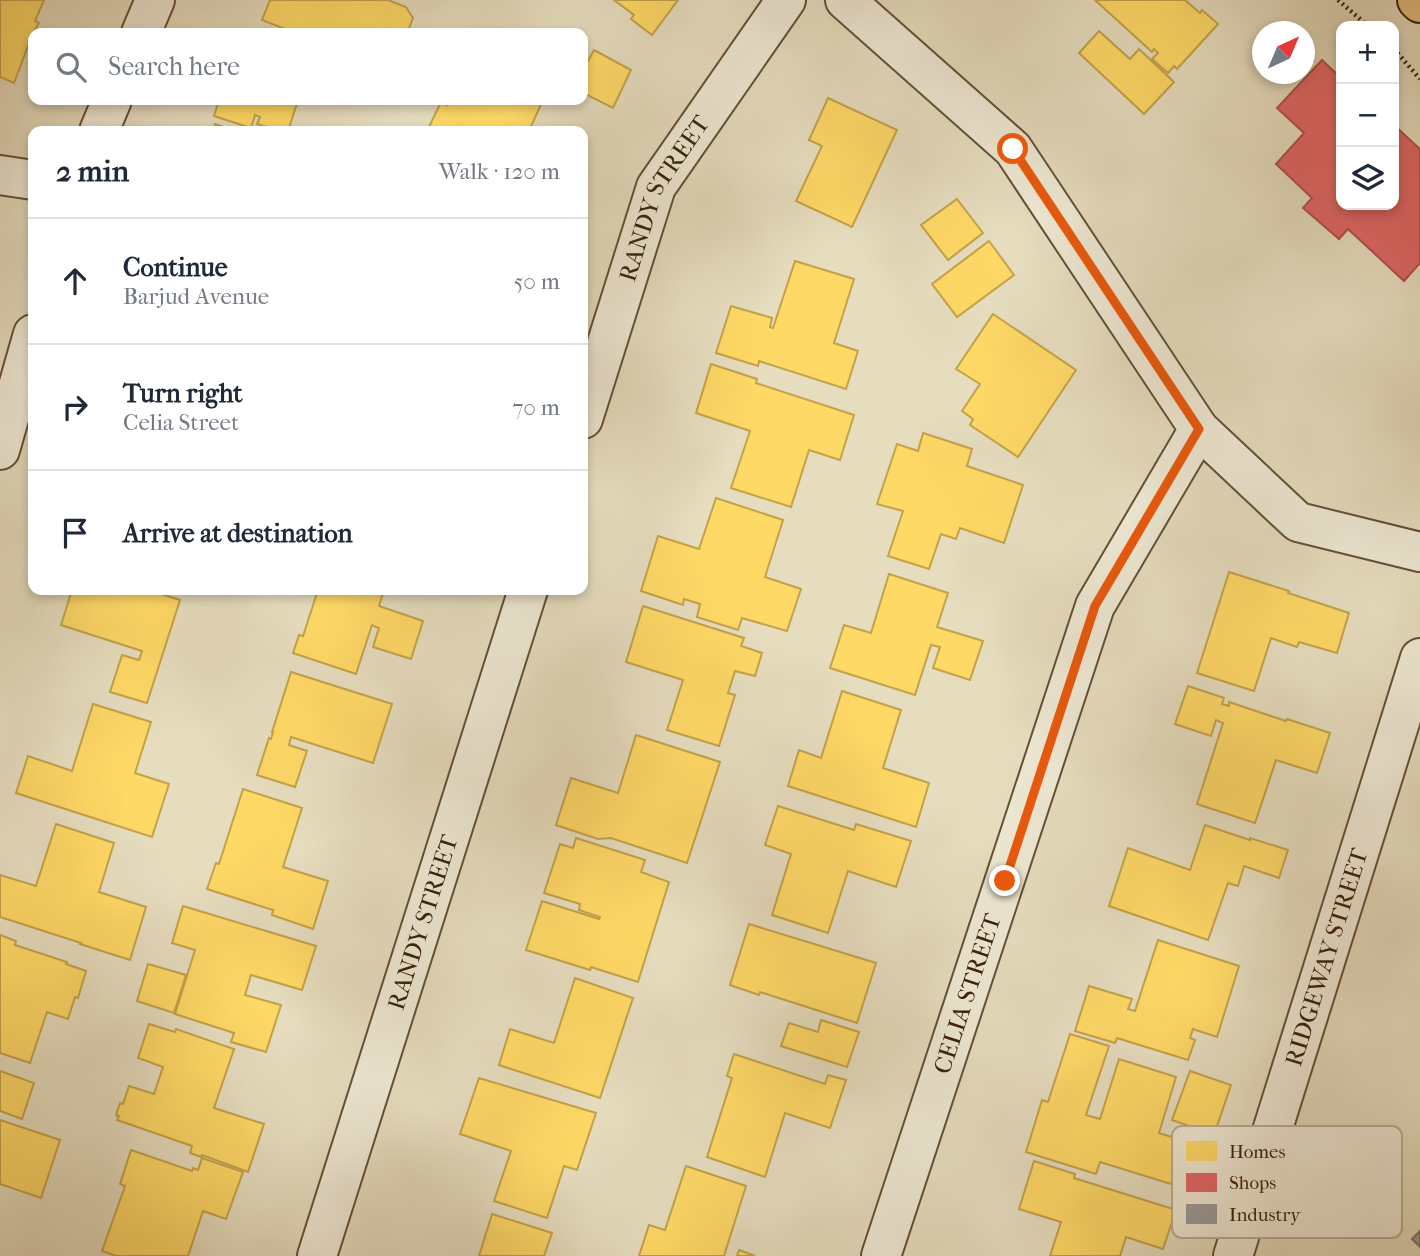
<!DOCTYPE html>
<html lang="en">
<head>
<meta charset="utf-8">
<style>
  body { margin:0; font-family:"IM FELL French Canon",serif; background:#f6f6f7; color:#1f2937 }
  .controls { position:absolute; right:21px; top:21px; display:grid; overflow:hidden; border-radius:14px; box-shadow:0 4px 10px #0003 }
  .controls button { width:63px; height:63px; display:grid; place-items:center; padding:0; border:0; border-bottom:2px solid #e0e1e3; background:#fff; color:#1f2937; font:35px sans-serif }
  .compass { position:absolute; left:1252px; top:21px; width:63px; height:63px; border-radius:50%; background:#fff; box-shadow:0 4px 10px #0003; rotate:44deg }
  .stop { position:absolute; width:21px; height:21px; margin:-16px; border:5px solid #ea580c; border-radius:50%; background:#fff }
  .stop.end { background:#ea580c; border-color:#fff; box-shadow:0 2px 7px #0008 }
  .list { margin:0; padding:0; list-style:none }
  h2 { display:flex; justify-content:space-between; align-items:center; height:91px; margin:0; padding:0 28px; font-size:30px }
  h2 small { font-size:23px; font-weight:400; color:#747a83 }
  .list li { display:grid; grid-template-columns:46px 1fr auto; gap:21px; align-items:center; box-sizing:border-box; height:126px; padding:0 28px; border-top:2px solid #e0e1e3 }
  .list b { display:block; font-size:26px; white-space:nowrap }
  .list p { margin:0; font-size:23px; white-space:nowrap; color:#747a83 }
  .list em { font-size:23px; font-style:normal; color:#747a83 }
  .icon { flex:none; width:38px; height:38px; fill:none; stroke:currentColor; stroke-width:2; stroke-linecap:round; stroke-linejoin:round }
  .map { position:relative; flex:none; width:1420px; height:1256px; overflow:hidden }
  .search { position:absolute; background:#fff; box-shadow:0 4px 10px #0003; left:28px; top:28px; width:560px; height:77px; display:flex; align-items:center; gap:18px; box-sizing:border-box; padding:0 24px; border-radius:14px; color:#747a83; font-size:26px }
  .panel { position:absolute; background:#fff; box-shadow:0 4px 10px #0003; left:28px; top:126px; width:560px; height:469px; border-radius:14px }
  .map>svg:first-child { display:block }
  .homes { fill:#ffd966; stroke:#c3a249; stroke-width:2 }
  .shops { fill:#e06666; stroke:#ad5149; stroke-width:2 }
  .industry { fill:#999; stroke:#7c756d; stroke-width:2 }
  .lines { fill:none; stroke-linecap:round; stroke-linejoin:round }
  .street-casing { stroke:#635034; stroke-width:42 }
  .primary-casing { stroke:#372106; stroke-width:42 }
  .path { stroke:#372106; stroke-width:4.5; stroke-dasharray:2 3.5; stroke-linecap:butt }
  .street { stroke:#efe9d5; stroke-width:38 }
  .primary { stroke:#e3be80; stroke-width:38 }
  .route { stroke:#ea580c; stroke-width:9 }
  .labels { text-anchor:middle; stroke-width:7; stroke-linejoin:round; paint-order:stroke }
  .street-label { font-size:24px; fill:#372106; stroke:#efe9d5 }
  .key { fill:#efe9d5; stroke:#b8ad97; stroke-width:2 }
  .key-label { font-size:19px; fill:#372106 }
</style>
</head>
<body>
<div class="map">
<svg width="1420" height="1256" viewBox="0 0 1420 1256">
  <rect width="100%" height="100%" fill="#e6ddbf"/>
  <filter id="stains"><feTurbulence type="fractalNoise" baseFrequency=".00286" numOctaves="4"/><feColorMatrix values="0 0 0 0 .2 0 0 0 0 .09 0 0 0 0 .02 0 0 0 .5 -.17"/></filter>
  <radialGradient id="worn" r=".72"><stop offset=".6" stop-color="#630" stop-opacity="0"/><stop offset="1" stop-color="#630" stop-opacity=".3"/></radialGradient>
  <!-- homes -->
  <g class="homes">
    <polygon points="0,0 44,0 35,21 39,23 33,33 14,83 0,77"/>
    <polygon points="270,0 388,0 406,7 413,18 407,33 295,33 262,20"/>
    <polygon points="614,0 678,0 652,35 631,19 634,15"/>
    <polygon points="1095,0 1185,0 1200,13 1202,10 1218,24 1177,69 1174,66 1168,73 1152,59 1158,53 1154,49 1152,52"/>
    <polygon points="1099,31 1130,59 1139,49 1174,82 1144,114 1079,53"/>
    <polygon points="594,50 631,70 613,108 583,93 583,61 587,63"/>
    <polygon points="828,98 897,130 852,227 796,201 822,146 809,140"/>
    <polygon points="219,100 298,100 288,131 280,131 257,124 260,117 255,115 251,128 214,116"/>
    <polygon points="449,100 543,100 529,131 427,131 441,102 447,105"/>
    <polygon points="215,124 236,131 213,131"/>
    <polygon points="957,199 983,233 948,260 921,225"/>
    <polygon points="989,241 1014,275 957,317 932,284"/>
    <polygon points="795,261 854,279 834,343 858,351 846,389 759,361 758,366 716,353 731,306 772,318 770,327 773,328"/>
    <polygon points="993,314 1076,370 1018,457 970,425 973,419 962,411 980,384 956,369"/>
    <polygon points="711,364 757,379 756,383 854,415 840,460 809,450 791,507 731,488 750,431 696,413"/>
    <polygon points="923,433 972,449 967,466 1023,485 1004,543 960,528 956,539 941,534 929,569 888,556 903,511 877,504 897,444 918,451"/>
    <polygon points="716,498 783,520 765,577 801,589 787,631 742,618 738,630 697,617 700,604 684,599 683,605 641,591 658,536 699,549"/>
    <polygon points="1229,572 1289,591 1288,593 1349,613 1337,653 1299,642 1297,647 1271,638 1254,691 1197,673"/>
    <polygon points="889,574 948,593 937,627 983,641 970,680 933,668 940,647 931,645 915,695 830,668 844,625 871,633"/>
    <polygon points="72,590 148,590 180,600 147,703 110,692 122,655 139,660 142,651 61,625"/>
    <polygon points="318,590 384,590 379,606 423,621 411,659 373,647 379,628 372,625 356,674 293,653 299,635 303,636"/>
    <polygon points="643,606 744,638 741,646 762,653 755,676 735,671 728,693 735,695 719,746 667,730 683,680 626,662"/>
    <polygon points="291,672 392,704 373,763 291,737 289,745 307,751 295,787 257,775 269,738 271,739 273,732 272,732"/>
    <polygon points="1188,686 1224,698 1222,704 1229,706 1229,702 1286,721 1287,719 1330,733 1317,773 1276,760 1255,823 1197,804 1223,723 1216,720 1211,736 1175,724"/>
    <polygon points="842,691 901,710 883,768 929,783 916,827 788,786 799,750 821,758"/>
    <polygon points="93,704 151,722 135,773 169,784 152,837 16,793 28,756 72,771"/>
    <polygon points="636,735 720,762 687,863 611,838 598,839 556,825 571,778 618,793"/>
    <polygon points="243,789 302,808 283,867 328,881 313,929 272,915 273,910 207,889 216,863 219,864"/>
    <polygon points="778,806 854,830 856,824 911,841 896,887 848,871 828,933 772,915 791,854 765,845"/>
    <polygon points="56,824 114,843 99,892 146,907 130,960 80,944 81,943 0,917 0,875 36,886"/>
    <polygon points="1205,825 1250,840 1250,838 1288,850 1279,878 1244,866 1238,886 1228,883 1208,940 1109,906 1128,848 1190,870"/>
    <polygon points="576,838 645,860 641,872 669,882 638,982 591,967 590,970 526,950 542,901 599,919 600,917 579,910 580,904 544,893 560,844 573,848"/>
    <polygon points="183,906 316,946 302,990 251,975 245,995 281,1005 266,1052 231,1042 234,1033 175,1014 195,950 172,943"/>
    <polygon points="749,924 876,963 857,1023 760,992 759,995 730,985"/>
    <polygon points="0,935 16,941 15,945 67,962 66,964 86,971 78,998 75,997 68,1019 47,1012 30,1063 0,1053"/>
    <polygon points="1158,940 1239,966 1217,1037 1193,1029 1190,1038 1195,1040 1188,1060 1117,1038 1115,1043 1075,1031 1089,986 1132,999 1128,1009 1135,1011"/>
    <polygon points="148,964 186,975 174,1013 137,1001"/>
    <polygon points="575,978 633,998 600,1098 499,1065 510,1029 554,1043"/>
    <polygon points="821,1020 859,1032 847,1067 781,1046 789,1023 818,1032"/>
    <polygon points="149,1024 175,1032 176,1029 234,1049 214,1108 264,1124 248,1172 202,1155 201,1157 190,1153 192,1146 117,1120 119,1116 116,1115 120,1103 123,1104 129,1086 154,1094 163,1067 138,1058"/>
    <polygon points="1070,1034 1109,1046 1086,1115 1100,1119 1119,1059 1176,1077 1159,1133 1185,1141 1171,1184 1100,1162 1096,1174 1026,1152 1042,1100 1048,1102"/>
    <polygon points="734,1054 825,1084 828,1075 846,1080 830,1128 785,1113 765,1177 707,1157 732,1078 727,1076"/>
    <polygon points="0,1071 34,1083 22,1119 0,1111"/>
    <polygon points="1190,1071 1231,1085 1214,1135 1172,1120"/>
    <polygon points="479,1078 596,1113 577,1170 564,1166 547,1218 494,1201 511,1151 460,1134"/>
    <polygon points="0,1120 60,1140 41,1198 0,1184"/>
    <polygon points="131,1150 192,1171 193,1168 198,1170 202,1158 243,1172 226,1219 203,1211 188,1256 116,1256 102,1251 125,1186 120,1184"/>
    <polygon points="1034,1161 1075,1174 1074,1178 1176,1210 1163,1249 1126,1237 1120,1256 1050,1256 1061,1222 1019,1209"/>
    <polygon points="686,1166 746,1186 724,1256 639,1256 649,1225 665,1230"/>
    <polygon points="492,1214 552,1233 544,1256 479,1256"/>
    <polygon points="739,1250 755,1256 737,1256"/>
  </g>
  <!-- shops -->
  <polygon class="shops" points="1322,60 1341,78 1341,205 1394,205 1394,125 1420,149 1420,263 1404,281 1348,229 1339,239 1303,208 1312,198 1276,164 1304,133 1277,108"/>
  <!-- industry -->
  <polygon class="industry" points="1420,1231 1420,1247 1412,1239"/>
  <g class="lines">
    <!-- street casing -->
    <g class="street-casing">
      <g id="street">
        <polyline points="845,0 1013,149 1199,429 1298,522 1420,552"/>
        <polyline points="141,33 155,0"/>
        <polyline points="99,131 112,100"/>
        <polyline points="0,175 33,180"/>
        <path id="s1" d="M583 419 656 187 786 0"/>
        <polyline points="0,450 33,334"/>
        <path id="s2" d="M317 1256 528 590"/>
        <path id="s3" d="M881 1256 1095 606 1199 429"/>
        <path id="s4" d="M1233 1256 1420 658"/>
      </g>
    </g>
    <!-- primary casing -->
    <g class="primary-casing">
      <polyline id="primary" points="1417,0 1420,3"/>
    </g>
    <!-- path -->
    <g class="path">
      <polyline points="1338,0 1368,26"/>
      <polyline points="1394,49 1420,79"/>
    </g>
    <!-- street -->
    <use href="#street" class="street"/>
    <!-- primary -->
    <use href="#primary" class="primary"/>
  </g>
  <g class="lines">
    <!-- route -->
    <polyline class="route" points="1005,881 1095,606 1199,429 1013,149"/>
  </g>
  <g class="labels">
    <!-- street labels -->
    <g class="street-label">
      <text dy="8" stroke="none"><textPath href="#s1" startOffset="236">RANDY STREET</textPath></text>
      <text dy="8" stroke="none"><textPath href="#s2" startOffset="350">RANDY STREET</textPath></text>
      <text dy="8" stroke="none"><textPath href="#s4" startOffset="313">RIDGEWAY STREET</textPath></text>
      <text dy="8" stroke="none"><textPath href="#s3" startOffset="276">CELIA STREET</textPath></text>
    </g>
  </g>
  <!-- legend -->
  <rect x="1172" y="1126" width="230" height="112" rx="10" class="key"/>
  <rect x="1186" y="1141" width="31" height="20" fill="#ffd966"/>
  <rect x="1186" y="1173" width="31" height="19" fill="#e06666"/>
  <rect x="1186" y="1204" width="31" height="20" fill="#999"/>
  <g class="key-label">
    <text x="1229" y="1158">Homes</text>
    <text x="1229" y="1189">Shops</text>
    <text x="1229" y="1221">Industry</text>
  </g>
  <rect width="100%" height="100%" filter="url(#stains)"/>
  <rect width="100%" height="100%" fill="url(#worn)"/>
</svg>
<div class="controls">
<button>+</button>
<button>−</button>
<button><svg class="icon" aria-label="layers" viewBox="0 0 24 24"><path d="M12 4l9 5-9 5-9-5zM3 14l9 5 9-5"/></svg></button>
</div>
<svg class="compass" viewBox="-18 -18 36 36"><path d="M0-13l5 13h-10z" fill="#e53935"/><path d="M0 13l5-13h-10z" fill="#747a83"/></svg>
<div class="stop" style="left:1013px;top:149px"></div>
<div class="stop end" style="left:1005px;top:881px"></div>
<div class="search"><svg class="icon" aria-label="search" viewBox="0 0 24 24"><circle cx="10" cy="10" r="6"/><path d="M15 15l6 6"/></svg>Search here</div>
<section class="panel">
<h2>2 min<small>Walk · 120 m</small></h2>
<ul class="list">
<li><svg class="icon" aria-label="ahead" viewBox="0 0 24 24"><path d="M12 20V5M6 11l6-6 6 6"/></svg><div><b>Continue</b><p>Barjud Avenue</p></div><em>50 m</em></li>
<li><svg class="icon" aria-label="right" viewBox="0 0 24 24"><path d="M7 20v-9h11M14 6l5 5-5 5"/></svg><div><b>Turn right</b><p>Celia Street</p></div><em>70 m</em></li>
<li><svg class="icon" aria-label="arrive" viewBox="0 0 24 24"><path d="M6 21V4h12l-3 4 3 4H6"/></svg><div><b>Arrive at destination</b></div></li>
</ul>
</section>
</div>
</body>
</html>
